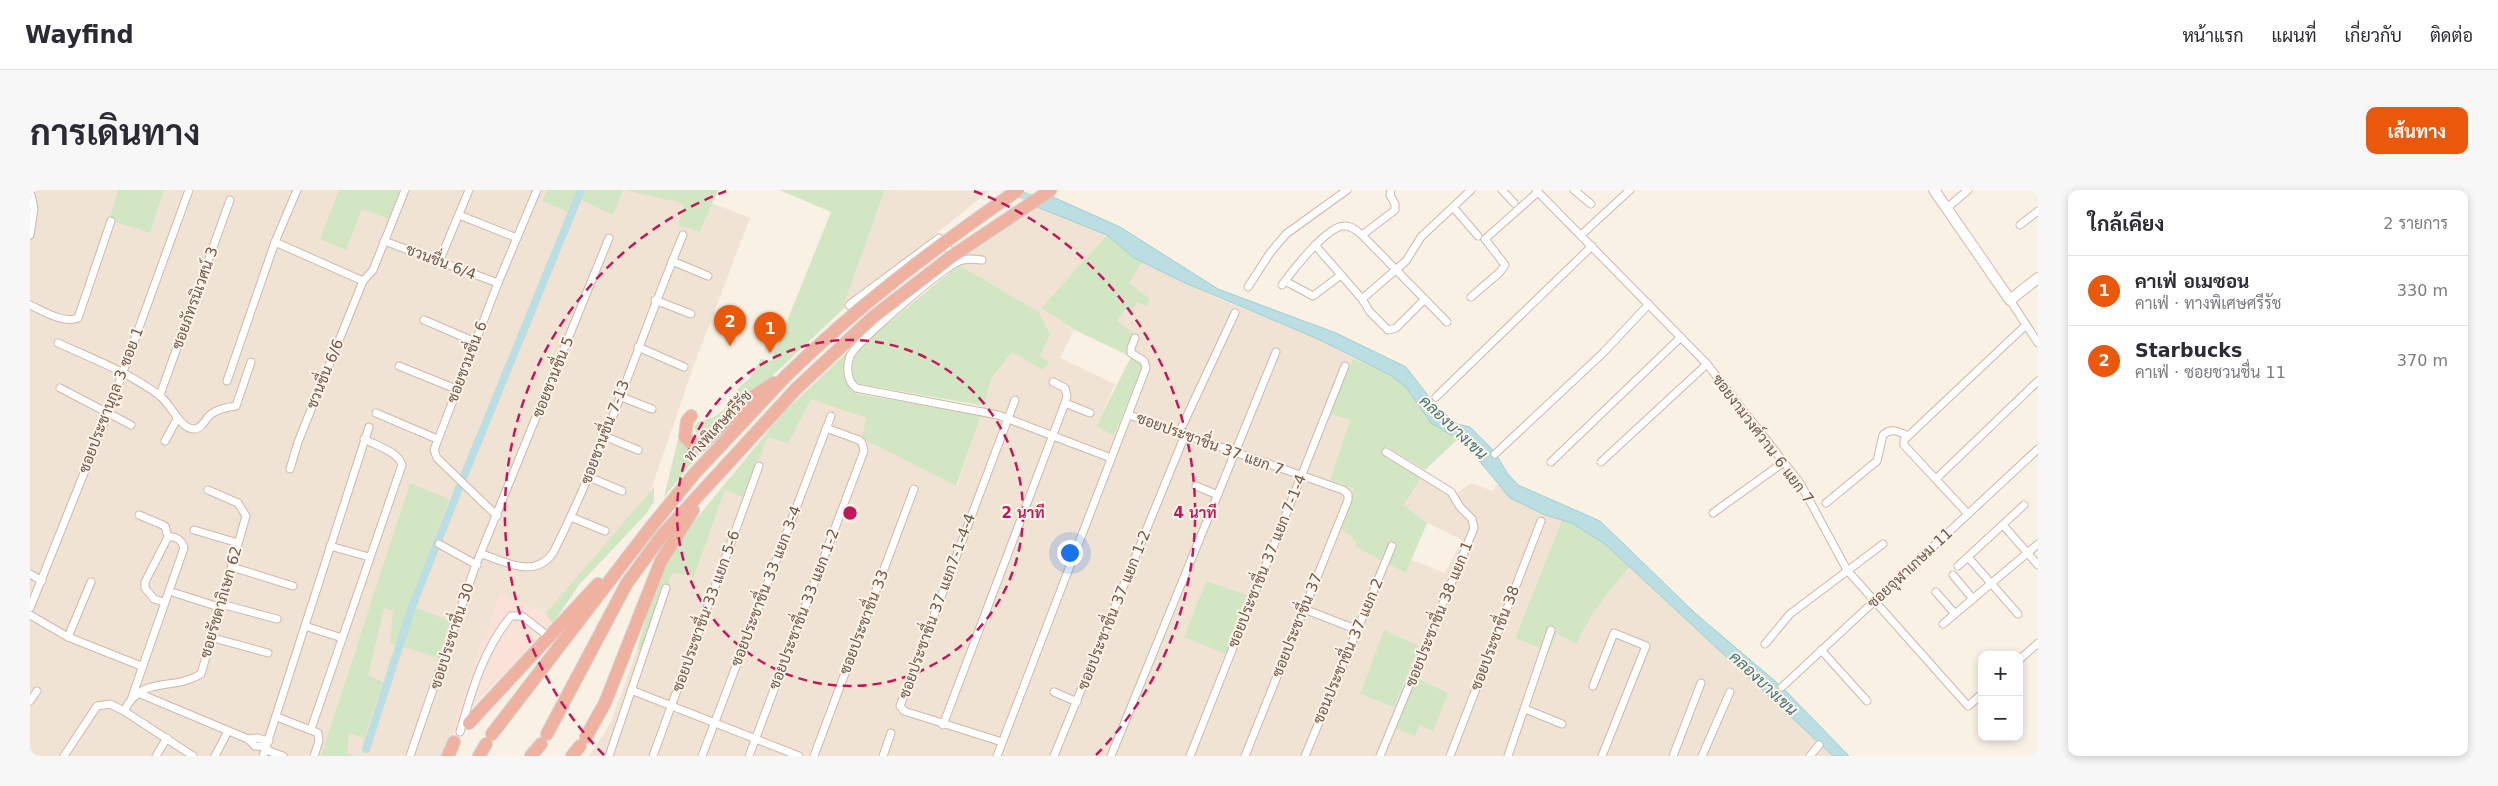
<!DOCTYPE html>
<html lang="th">
<head>
<meta charset="utf-8">
<style>
  body { margin:0; font-family:"DejaVu Sans",Sarabun,sans-serif; background:#f7f7f7; color:#2b2b33 }
  .controls { position:absolute; right:15px; bottom:15px; display:grid; overflow:hidden; border-radius:10px; box-shadow:0 2px 8px #0003 }
  .controls button { width:45px; height:45px; display:grid; place-items:center; padding:0; border:0; border-bottom:1px solid #e1e1e2; background:#fff; color:#2b2b33; font:25px sans-serif }
  .you { position:absolute; left:1039px; top:362px; width:18px; height:18px; margin:-12px; border:4px solid #fff; border-radius:50%; background:#1a73e8; box-shadow:0 0 0 8px #1a73e833 }
  .badge { display:grid; place-items:center; width:32px; height:32px; border-radius:50%; background:#ea580c; color:#fff; font-size:16px; font-weight:700 }
  .pin { position:absolute; translate:-50% -41px; filter:drop-shadow(0 1px 2px #0008) }
  .pin::after { content:''; position:absolute; top:26px; width:18px; height:15px; background:inherit; clip-path:polygon(0 0,100% 0,50% 100%) }
  .list { margin:0; padding:0; list-style:none }
  h2 { display:flex; justify-content:space-between; align-items:center; height:65px; margin:0; padding:0 20px; font-size:21px }
  h2 small { font-size:16px; font-weight:400; color:#7c7c81 }
  .list li { display:grid; grid-template-columns:32px 1fr auto; gap:15px; align-items:center; box-sizing:border-box; height:70px; padding:0 20px; border-top:1px solid #e1e1e2 }
  .list b { display:block; font-size:19px; white-space:nowrap }
  .list p { margin:0; font-size:16px; white-space:nowrap; color:#7c7c81 }
  .list em { font-size:16px; font-style:normal; color:#7c7c81 }
  .map { position:relative; flex:none; width:2008px; height:566px; overflow:hidden; border-radius:10px }
  header { display:flex; align-items:center; gap:30px; box-sizing:border-box; height:70px; padding:0 25px; background:#fff; border-bottom:1px solid #e1e1e2 }
  header strong { font-size:24px }
  nav { display:flex; gap:28px; margin-inline-start:auto; font-size:18px }
  .intro { display:flex; align-items:center; justify-content:space-between; box-sizing:border-box; height:120px; padding:0 30px }
  h1 { margin:0; font-size:35px }
  .button { padding:12px 22px; border-radius:10px; background:#ea580c; color:#fff; font-size:18px; font-weight:700 }
  main { display:flex; gap:30px; padding:0 30px }
  aside { flex:1; background:#fff; border-radius:10px; box-shadow:0 2px 8px #0003 }
  .map>svg:first-child { display:block }
  .residential { fill:#f1e3d4 }
  .commercial { fill:#fae2d9 }
  .green { fill:#d3e6c4 }
  .water { fill:#bbdee2; stroke:#a2cdd3 }
  .lines { fill:none; stroke-linecap:round; stroke-linejoin:round }
  .canal { stroke:#bbdee2; stroke-width:8 }
  .street-casing { stroke:#cbb9ac; stroke-width:9 }
  .secondary-casing { stroke:#cfbbad; stroke-width:12 }
  .highway-casing { stroke:#d7d0cd; stroke-width:14 }
  .street { stroke:#fff; stroke-width:7 }
  .secondary { stroke:#fff; stroke-width:10 }
  .highway { stroke:#efb2a1; stroke-width:12 }
  .highway-bridge-casing { stroke:#d7d0cd; stroke-width:14; stroke-linecap:butt }
  .highway-bridge { stroke:#efb2a1; stroke-width:12 }
  .ring { fill:none; stroke:#c2185b; stroke-width:2.5; stroke-dasharray:9 6 }
  .labels { text-anchor:middle; stroke-width:4; stroke-linejoin:round; paint-order:stroke }
  .street-label { font-size:15px; fill:#71584c; stroke:#fdf5ea }
  .water-label { font-size:16px; font-style:italic; fill:#45747b; stroke:#fdf5ea }
  .centre { fill:#c2185b; stroke:#fdf5ea; stroke-width:2.5 }
  .ring-label { font-size:15px; text-anchor:middle; font-weight:bold; fill:#c2185b; stroke:#fdf5ea; stroke-width:4; stroke-linejoin:round; paint-order:stroke }
</style>
</head>
<body>
<header>
<strong>Wayfind</strong>
<nav><a>หน้าแรก</a><a>แผนที่</a><a>เกี่ยวกับ</a><a>ติดต่อ</a></nav>
</header>
<div class="intro"><h1>การเดินทาง</h1><a class="button">เส้นทาง</a></div>
<main>
<div class="map">
<svg width="2008" height="566" viewBox="0 0 2008 566">
  <rect width="100%" height="100%" fill="#faf1e5"/>
  <!-- residential -->
  <g class="residential">
    <polygon points="0,0 88,0 79,30 120,42 134,0 517,0 512,11 545,24 548,9 582,24 595,0 647,11 654,16 670,42 682,13 720,28 667,167 620,302 515,424 470,404 412,566 0,566"/>
    <polygon points="855,0 959,1 812,120"/>
    <polygon points="1007,17 1077,45 1011,118 1044,140 1030,168 1085,194 1066,236 1084,246 1113,175 1097,165 1104,144 1087,131 1095,119 1107,112 1121,109 1099,93 1113,71 1187,108 1288,149 1323,168 1301,222 1320,230 1300,290 1324,299 1310,338 1375,383 1382,370 1415,383 1432,350 1397,333 1374,316 1391,288 1396,282 1426,303 1442,293 1462,301 1466,295 1471,295 1480,308 1515,325 1532,330 1485,448 1519,462 1527,444 1547,454 1557,429 1572,409 1600,377 1803,566 559,566 580,534 607,460 612,461 643,383 664,387 695,300 714,308 738,247 758,254 781,208 836,228 833,248 927,296 961,191 982,162 1010,166 1020,144 1009,122 923,72"/>
  </g>
  <!-- commercial -->
  <polygon class="commercial" points="470,403 515,424 523,433 442,517 416,554"/>
  <!-- green -->
  <g class="green">
    <polygon points="88,0 134,0 120,43 79,30"/>
    <polygon points="309,0 370,0 359,29 332,19 316,60 290,49"/>
    <polygon points="517,0 594,0 583,25 549,9 545,25 512,11"/>
    <polygon points="595,0 688,0 670,42 648,35 654,16 647,12"/>
    <polygon points="749,0 855,0 812,120 679,246 669,246 664,237 668,232 684,227 695,219 710,196 720,188 731,169 741,171 801,22"/>
    <polygon points="1077,45 1104,68 1113,71 1099,93 1121,109 1116,116 1107,112 1100,123 1095,120 1087,131 1105,144 1097,165 1045,140 1011,118"/>
    <path d="M929 75 1009 122 1020 144 1010 166 1019 172 1013 180 982 162 961 190 954 216 825 193C820 180 822 168 830 156Z"/>
    <path d="M816 163C813 183 810 191 828 204L951 225 926 296 832 248 836 228 781 209 758 254 738 247 714 308 695 300 664 387 643 383 611 461 607 460C618 419 629 381 652 346L753 223Z"/>
    <polygon points="1101,167 1113,175 1084,246 1066,236"/>
    <polygon points="1323,168 1360,185 1376,197 1401,233 1428,249 1395,280 1357,257 1353,264 1381,279 1391,288 1374,315 1397,333 1376,383 1326,357 1326,351 1310,338 1324,299 1300,290 1320,230 1300,223"/>
    <polygon points="650,241 656,258 671,262 634,307"/>
    <polygon points="380,293 419,309 379,415 420,431 409,468 360,453 363,421 354,418 338,485 353,492 334,548 319,543 317,563 324,566 291,566"/>
    <polygon points="624,297 624,312 615,325 549,395 523,433 515,424"/>
    <path d="M1532 330C1558 338 1580 358 1600 377 1577 403 1561 421 1547 454L1527 444 1519 462 1485 448Z"/>
    <polygon points="1176,391 1219,406 1196,464 1154,447"/>
    <polygon points="1354,440 1389,456 1364,517 1330,504"/>
    <polygon points="1386,488 1418,503 1403,541 1390,535 1385,546 1365,538"/>
  </g>
  <!-- water -->
  <polygon class="water" points="1023,7 1090,37 1188,99 1306,143 1376,177 1406,216 1427,234 1440,237 1463,260 1478,284 1488,295 1570,331 1665,423 1752,497 1819,566 1803,566 1575,354 1542,333 1515,325 1480,308 1442,262 1428,249 1401,233 1376,197 1360,185 1288,149 1153,92 1104,68 1077,45 1007,17"/>
  <g class="lines">
    <!-- canal -->
    <g class="canal">
      <polyline points="984,2 1008,11"/>
      <polyline points="434,286 551,0"/>
      <polyline points="336,559 383,414 429,298"/>
    </g>
    <!-- street casing -->
    <g class="street-casing">
      <g id="street">
        <polyline points="0,0 4,19 0,45"/>
        <polyline points="1472,0 1484,13"/>
        <polyline points="1506,0 1677,174 1770,293 1817,380 1938,516 1952,504"/>
        <polyline points="1544,0 1561,14"/>
        <polyline points="1423,17 1448,46"/>
        <polyline points="1917,18 1938,0"/>
        <polyline points="429,25 487,48"/>
        <polyline points="1990,35 2008,21"/>
        <polyline points="1332,45 1365,20 1365,14 1360,5 1361,0"/>
        <polyline points="1551,45 1600,0"/>
        <polyline points="354,51 468,93"/>
        <polyline points="245,52 333,91"/>
        <polyline points="1285,55 1332,109 1340,122 1358,140 1366,138 1394,110"/>
        <path d="M952 70C944 69 937 68 929 71 912 79 828 150 820 166 816 177 817 191 826 198L968 225 1081 268"/>
        <polyline points="642,71 678,86"/>
        <polyline points="409,72 439,0"/>
        <polyline points="333,91 343,80 375,0"/>
        <polyline points="1255,91 1283,106 1311,85"/>
        <path d="M1252 95C1262 81 1297 36 1314 36 1321 35 1327 41 1332 45L1417 132"/>
        <polyline points="1218,97 1240,63 1256,44 1317,0"/>
        <polyline points="1441,107 1470,82 1475,75 1455,49 1508,2"/>
        <polyline points="1332,109 1376,71 1391,47 1441,0"/>
        <polyline points="625,110 661,124"/>
        <polyline points="1980,110 2008,153"/>
        <path d="M0 115C13 121 34 134 48 128L81 31"/>
        <polyline points="819,115 909,48 925,67"/>
        <polyline points="394,130 445,152"/>
        <path d="M28 153C61 168 100 183 130 206 141 214 150 239 164 239 172 239 176 228 181 224 188 219 198 217 206 216L221 172"/>
        <polyline points="608,157 654,177"/>
        <polyline points="369,176 426,199"/>
        <polyline points="197,191 245,52 267,0"/>
        <polyline points="30,198 101,235"/>
        <polyline points="130,205 200,10"/>
        <polyline points="589,206 622,219"/>
        <polyline points="1406,207 1562,56"/>
        <polyline points="1035,213 1060,223"/>
        <polyline points="346,223 407,249"/>
        <polyline points="1099,225 1313,300 1318,304 1318,310 1215,566"/>
        <polyline points="1149,243 1205,123"/>
        <polyline points="574,246 608,260"/>
        <polyline points="135,251 147,229"/>
        <polyline points="1465,264 1573,163 1619,114"/>
        <polyline points="1521,272 1651,147"/>
        <polyline points="1571,272 1677,174"/>
        <polyline points="260,279 268,252 333,91"/>
        <polyline points="559,287 592,301"/>
        <polyline points="1907,288 2008,191"/>
        <polyline points="1166,296 1188,305"/>
        <path d="M1796 313 1847 271 1853 245C1862 237 1869 242 1878 246"/>
        <polyline points="1683,323 1754,272"/>
        <polyline points="1938,324 1874,255 1874,250 1995,136"/>
        <polyline points="467,326 407,268 404,260 468,93 507,0"/>
        <polyline points="541,327 575,341"/>
        <polyline points="1973,335 2008,375"/>
        <polyline points="164,340 208,353"/>
        <polyline points="409,354 447,375"/>
        <polyline points="300,356 339,367"/>
        <path d="M452 364C475 372 505 389 523 363 575 261 609 150 653 45"/>
        <polyline points="1938,367 1988,424"/>
        <polyline points="1928,376 1994,315"/>
        <polyline points="202,377 263,396"/>
        <polyline points="0,384 12,391"/>
        <polyline points="1923,385 1943,409"/>
        <polyline points="1906,402 1925,424"/>
        <polyline points="145,403 189,417"/>
        <polyline points="134,412 124,409 115,398 115,392 138,347"/>
        <polyline points="191,414 247,429"/>
        <polyline points="0,418 78,223 159,0"/>
        <polyline points="1274,419 1328,440"/>
        <polyline points="0,425 38,447 111,476"/>
        <polyline points="1913,434 2008,354"/>
        <polyline points="275,436 312,448"/>
        <polyline points="38,447 61,392"/>
        <polyline points="180,447 238,463"/>
        <polyline points="1735,454 1760,424 1853,354"/>
        <polyline points="1791,460 1837,511"/>
        <polyline points="1989,470 2008,453"/>
        <polyline points="1563,496 1584,443 1616,456 1572,566"/>
        <polyline points="1752,497 2008,259"/>
        <polyline points="601,500 769,566"/>
        <polyline points="1024,502 1047,512"/>
        <polyline points="108,503 218,549 225,556 237,557"/>
        <path d="M102 507 154 358C152 350 146 346 138 347L135 336 109 325"/>
        <polyline points="0,511 7,501"/>
        <polyline points="1495,519 1532,534"/>
        <polyline points="94,521 163,566"/>
        <polyline points="247,527 288,543 289,551 284,566"/>
        <polyline points="913,535 1035,213 1037,206 1035,198 1023,192"/>
        <path d="M281 539 372 275C369 262 345 255 334 249"/>
        <path d="M430 542C442 500 453 460 481 426H492L519 447"/>
        <polyline points="218,549 227,548 239,551"/>
        <polyline points="972,552 874,521 870,516 985,210"/>
        <polyline points="236,560 253,566"/>
        <path d="M34 566 67 516 80 514 94 521C113 484 141 502 171 484L216 326 208 313 178 300"/>
        <polyline points="126,566 137,548"/>
        <polyline points="185,566 198,541"/>
        <polyline points="233,566 339,237"/>
        <polyline points="380,566 445,377 579,48"/>
        <polyline points="579,566 636,398"/>
        <polyline points="623,566 729,276"/>
        <polyline points="672,566 801,226"/>
        <polyline points="719,566 834,261 832,253 829,250 796,238"/>
        <polyline points="784,566 884,299"/>
        <polyline points="853,566 861,543"/>
        <polyline points="967,566 1116,178 1114,171 1101,163 1101,158 1105,148"/>
        <polyline points="1024,566 1155,245"/>
        <polyline points="1081,566 1246,162"/>
        <polyline points="1160,566 1315,176"/>
        <polyline points="1275,566 1362,356"/>
        <polyline points="1350,566 1444,338 1442,329 1430,317 1421,302 1356,262"/>
        <polyline points="1420,566 1511,331"/>
        <polyline points="1478,566 1521,440"/>
        <polyline points="1643,566 1671,493"/>
        <polyline points="1672,566 1700,502"/>
        <polyline points="1780,566 1789,555"/>
      </g>
    </g>
    <!-- secondary casing -->
    <g class="secondary-casing">
      <polyline id="secondary" points="1904,0 1980,110 2008,88"/>
    </g>
    <!-- highway casing -->
    <g class="highway-casing">
      <g id="highway">
        <polyline points="661,226 657,231 655,247 664,256 671,255 721,208 744,193"/>
        <polyline points="439,533 568,394"/>
        <polyline points="462,544 620,338 665,283 756,186"/>
        <polyline points="517,544 597,393 633,344 766,199"/>
        <polyline points="556,547 575,513 631,371 663,320"/>
        <polyline points="418,566 424,552"/>
        <polyline points="449,566 456,554"/>
        <polyline points="501,566 511,554"/>
        <polyline points="542,566 550,556"/>
      </g>
    </g>
    <!-- street -->
    <use href="#street" class="street"/>
    <!-- secondary -->
    <use href="#secondary" class="secondary"/>
    <!-- highway -->
    <use href="#highway" class="highway"/>
    <!-- highway-bridge casing -->
    <g class="highway-bridge-casing">
      <g id="highway-bridge">
        <path d="M756 186C827 116 906 57 988 0"/>
        <polyline points="766,199 843,127 922,66 1021,0"/>
      </g>
    </g>
    <!-- highway-bridge -->
    <use href="#highway-bridge" class="highway-bridge"/>
  </g>
  <!-- distance rings -->
  <g class="ring">
    <circle cx="820" cy="323" r="173"/>
    <path d="M574 565A345 345 0 0 1 696 1M944 1A345 345 0 0 1 1066 565"/>
  </g>
  <g class="labels">
    <!-- street labels -->
    <g class="street-label">
      <text transform="translate(411 72) rotate(21)" y="5">ชวนชื่น 6/4</text>
      <text transform="translate(165 108) rotate(-70)" y="5">ซอยภัทรนิเวศน์ 3</text>
      <text transform="translate(437 172) rotate(-69)" y="5">ซอยชวนชื่น 6</text>
      <text transform="translate(295 184) rotate(-68)" y="5">ชวนชื่น 6/6</text>
      <text transform="translate(523 187) rotate(-68)" y="5">ซอยชวนชื่น 5</text>
      <text transform="translate(81 210) rotate(-69)" y="5">ซอยประชานุกูล 3 ซอย 1</text>
      <text transform="translate(688 236) rotate(-47)" y="5">ทางพิเศษศรีรัช</text>
      <text transform="translate(575 242) rotate(-69)" y="5">ซอยชวนชื่น 7-13</text>
      <text transform="translate(1733 249) rotate(53)" y="5">ซอยงามวงศ์วาน 6 แยก 7</text>
      <text transform="translate(1180 254) rotate(20)" y="5">ซอยประชาชื่น 37 แยก 7</text>
      <text transform="translate(1237 371) rotate(-68)" y="5">ซอยประชาชื่น 37 แยก 7-1-4</text>
      <text transform="translate(1880 378) rotate(-43)" y="5">ซอยจุฬาเกษม 11</text>
      <text transform="translate(736 396) rotate(-69)" y="5">ซอยประชาชื่น 33 แยก 3-4</text>
      <text transform="translate(191 412) rotate(-74)" y="5">ซอยรัชดาภิเษก 62</text>
      <text transform="translate(907 416) rotate(-70)" y="5">ซอยประชาชื่น 37 แยก7-1-4-4</text>
      <text transform="translate(774 419) rotate(-69)" y="5">ซอยประชาชื่น 33 แยก 1-2</text>
      <text transform="translate(1084 420) rotate(-68)" y="5">ซอยประชาชื่น 37 แยก 1-2</text>
      <text transform="translate(676 421) rotate(-70)" y="5">ซอยประชาชื่น 33 แยก 5-6</text>
      <text transform="translate(1409 424) rotate(-68)" y="5">ซอยประชาชื่น 38 แยก 1</text>
      <text transform="translate(834 432) rotate(-69)" y="5">ซอยประชาชื่น 33</text>
      <text transform="translate(1267 435) rotate(-68)" y="5">ซอยประชาชื่น 37</text>
      <text transform="translate(422 446) rotate(-72)" y="5">ซอยประชาชื่น 30</text>
      <text transform="translate(1465 448) rotate(-69)" y="5">ซอยประชาชื่น 38</text>
      <text transform="translate(1318 461) rotate(-67)" y="5">ซอนประชาชื่น 37 แยก 2</text>
    </g>
    <!-- water labels -->
    <g class="water-label">
      <text transform="translate(1424 237) rotate(43)" y="6">คลองบางเขน</text>
      <text transform="translate(1734 493) rotate(43)" y="6">คลองบางเขน</text>
    </g>
  </g>
  <circle cx="820" cy="323" r="8" class="centre"/>
  <g class="ring-label">
    <text x="993" y="328">2 นาที</text>
    <text x="1165" y="328">4 นาที</text>
  </g>
</svg>
<div class="controls">
<button>+</button>
<button>−</button>
</div>
<div class="you"></div>
<div class="pin badge" style="left:740px;top:163px">1</div>
<div class="pin badge" style="left:700px;top:156px">2</div>
</div>
<aside>
<h2>ใกล้เคียง<small>2 รายการ</small></h2>
<ul class="list">
<li><span class="badge">1</span><div><b>คาเฟ่ อเมซอน</b><p>คาเฟ่ · ทางพิเศษศรีรัช</p></div><em>330 m</em></li>
<li><span class="badge">2</span><div><b>Starbucks</b><p>คาเฟ่ · ซอยชวนชื่น 11</p></div><em>370 m</em></li>
</ul>
</aside>
</main>
</body>
</html>
